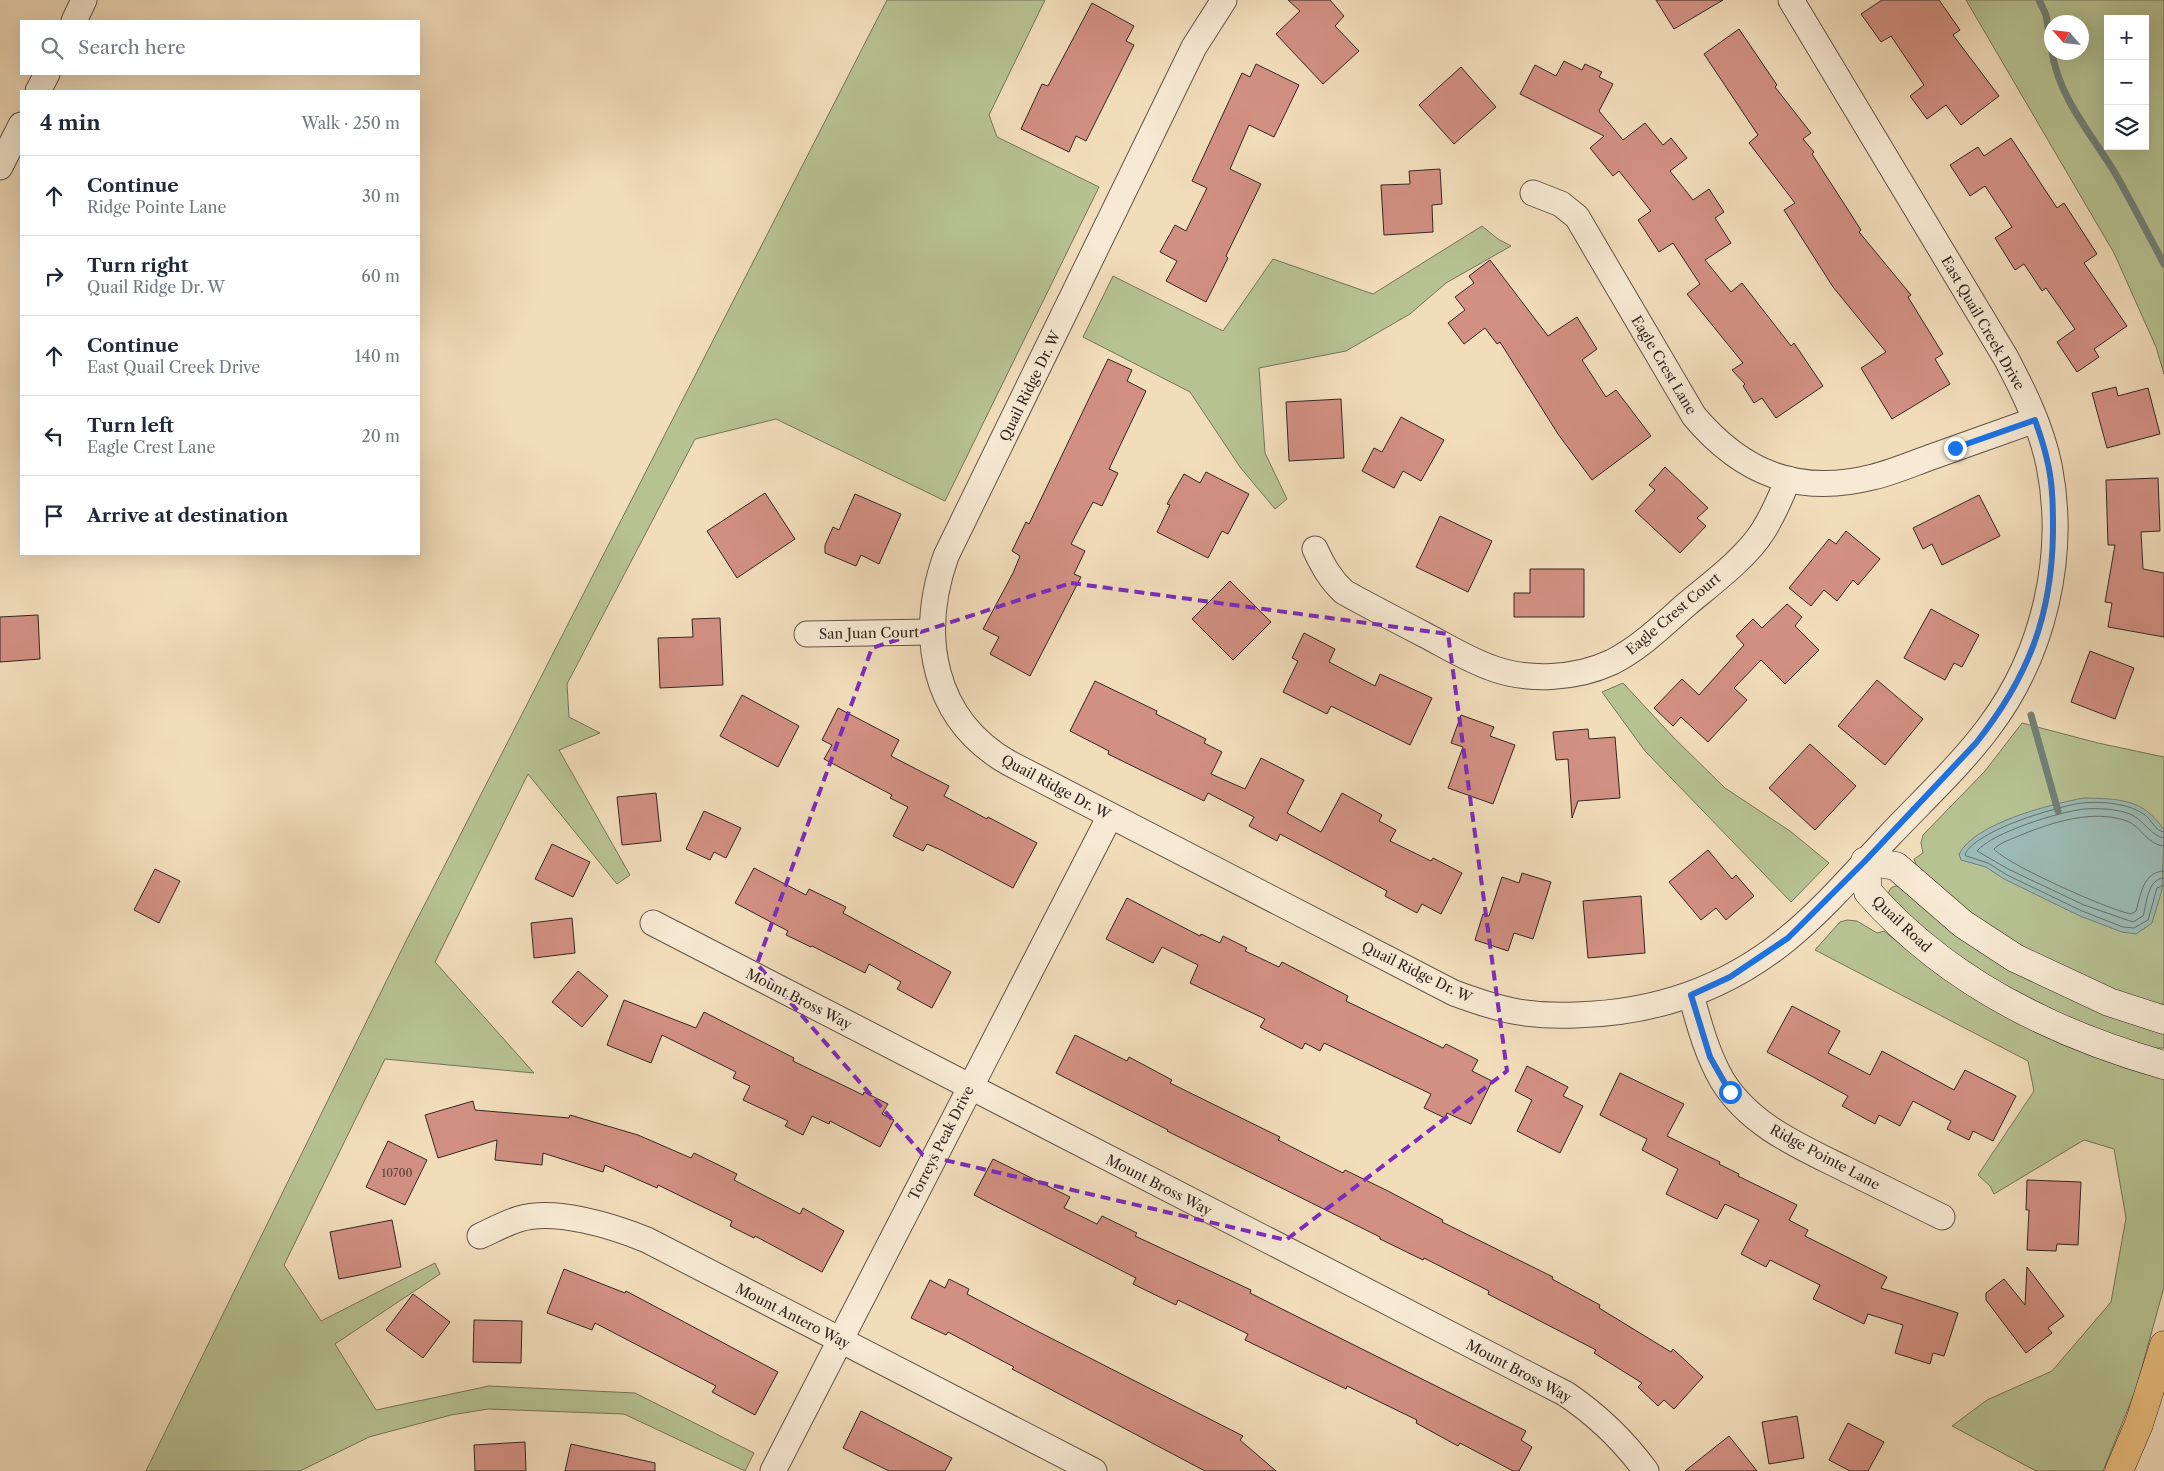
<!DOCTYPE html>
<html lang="en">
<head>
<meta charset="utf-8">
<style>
  body { margin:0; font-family:"Libre Caslon Text",serif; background:#f6f6f7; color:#1f2937 }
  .controls { position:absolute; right:15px; top:15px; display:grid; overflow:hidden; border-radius:0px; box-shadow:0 5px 20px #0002 }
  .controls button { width:45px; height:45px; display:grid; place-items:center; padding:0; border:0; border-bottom:1px solid #e0e1e3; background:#fff; color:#1f2937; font:25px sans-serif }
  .compass { position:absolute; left:2044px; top:15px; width:45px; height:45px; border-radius:50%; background:#fff; box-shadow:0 5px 20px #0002; rotate:297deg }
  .stop { position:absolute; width:15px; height:15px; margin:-11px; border:4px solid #1a73e8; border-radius:50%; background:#fff }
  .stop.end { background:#1a73e8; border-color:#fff; box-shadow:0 1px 5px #0008 }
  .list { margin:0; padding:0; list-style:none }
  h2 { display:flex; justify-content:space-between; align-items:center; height:65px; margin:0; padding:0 20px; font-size:21px }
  h2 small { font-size:16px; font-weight:400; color:#747a83 }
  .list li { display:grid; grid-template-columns:32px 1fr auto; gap:15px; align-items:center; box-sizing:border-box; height:80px; padding:0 20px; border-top:1px solid #e0e1e3 }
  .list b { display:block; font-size:19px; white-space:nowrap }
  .list p { margin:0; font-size:16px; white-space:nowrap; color:#747a83 }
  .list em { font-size:16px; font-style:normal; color:#747a83 }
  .icon { flex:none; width:28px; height:28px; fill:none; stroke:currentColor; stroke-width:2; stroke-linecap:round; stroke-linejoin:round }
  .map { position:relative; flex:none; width:2164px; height:1471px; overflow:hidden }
  .search { position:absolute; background:#fff; box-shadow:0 5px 20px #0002; left:20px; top:20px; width:400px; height:55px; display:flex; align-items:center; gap:12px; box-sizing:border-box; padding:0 18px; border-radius:0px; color:#747a83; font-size:19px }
  .panel { position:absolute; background:#fff; box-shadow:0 5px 20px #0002; left:20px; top:90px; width:400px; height:465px; border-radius:0px }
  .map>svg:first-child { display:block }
  .green { fill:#b7c293; stroke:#75745a; fill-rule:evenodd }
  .water { fill:#9cbbb4; stroke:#728079 }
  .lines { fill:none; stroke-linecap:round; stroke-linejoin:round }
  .shore { stroke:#68716a; stroke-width:1 }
  .stream { stroke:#728079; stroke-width:7 }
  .building { fill:#d29083; stroke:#332721 }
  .street-casing { stroke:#635448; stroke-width:27 }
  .secondary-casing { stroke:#332721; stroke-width:29 }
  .primary-casing { stroke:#332721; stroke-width:29 }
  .street { stroke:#f7e9d3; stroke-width:25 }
  .secondary { stroke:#f7e9d3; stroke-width:28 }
  .primary { stroke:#e9be7e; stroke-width:28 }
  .route { stroke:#1a73e8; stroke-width:6 }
  .marked { fill:none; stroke:#7b2cbf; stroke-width:4; stroke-dasharray:10 6; stroke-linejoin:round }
  .labels { text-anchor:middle; stroke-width:4; stroke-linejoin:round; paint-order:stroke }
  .number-label { font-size:11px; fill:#5b413a }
  .street-label { font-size:14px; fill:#332721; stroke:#f7e9d3 }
</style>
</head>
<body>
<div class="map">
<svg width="2164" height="1471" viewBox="0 0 2164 1471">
  <rect width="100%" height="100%" fill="#f2ddbb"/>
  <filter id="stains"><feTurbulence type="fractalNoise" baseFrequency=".004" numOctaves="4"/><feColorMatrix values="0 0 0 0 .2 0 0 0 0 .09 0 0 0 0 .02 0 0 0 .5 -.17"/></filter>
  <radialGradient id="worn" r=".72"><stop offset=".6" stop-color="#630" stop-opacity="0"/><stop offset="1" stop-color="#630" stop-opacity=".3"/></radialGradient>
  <!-- green -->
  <g class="green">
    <polygon points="887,0 1045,0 989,115 997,137 1099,187 945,501 776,419 695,439 567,684 569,717 600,733 559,750 630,875 617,884 528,774 435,962 534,1073 385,1059 284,1265 321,1321 435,1263 440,1274 335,1344 376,1410 489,1386 635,1393 754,1453 745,1471 624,1414 488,1409 451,1415 369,1437 300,1471 146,1471 405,943"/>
    <path d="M1966 0H2164V374L2156 347 2114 253ZM2108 19H2145V146H2108ZM2052 22H2082V52H2052Z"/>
    <polygon points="1482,226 1498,239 1511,246 1446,283 1410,314 1346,351 1259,368 1265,453 1287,499 1275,509 1240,467 1190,392 1083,337 1113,276 1223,331 1273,259 1373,294"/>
    <polygon points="1623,683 1674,738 1725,788 1790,831 1829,863 1791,902 1645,751 1602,692"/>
    <polygon points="2022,723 2098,743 2164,757 2164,1004 2155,1004 2131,997 2037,956 1992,930 1955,901 1917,867 1914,859 1923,853 1921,843 1923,835 1985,771"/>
    <polygon points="1895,886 1900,886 2032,981 2094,1010 2164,1033 2164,1048 2152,1048 2081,1024 1986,975 1957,957 1914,922 1888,893 1891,888"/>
    <polygon points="1847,920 1857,921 1877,933 1884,931 1943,978 1969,995 2097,1057 2164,1079 2164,1287 2136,1389 2103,1471 2036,1471 1952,1426 1987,1400 2052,1371 2111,1302 2126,1218 2114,1149 2084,1140 1994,1194 1990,1186 1978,1175 2034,1091 2028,1061 1815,950 1840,922"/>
  </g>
  <!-- water -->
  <path class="water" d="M2084 798C2118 799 2143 798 2164 830L2162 890 2152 923 2136 934 2122 932 2080 916 2004 879 1986 867 1961 860 1959 854C1975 823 2051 804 2084 798Z"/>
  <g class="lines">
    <!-- shore -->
    <g class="shore">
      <path d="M2164 832C2155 831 2152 820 2145 815 2138 810 2128 806 2120 805 2109 802 2093 802 2082 803 2055 807 1977 830 1965 854L1966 856 1988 863 2007 875 2082 911 2123 927 2134 928 2148 920 2157 888 2164 885"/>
      <path d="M2164 838C2152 837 2144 820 2130 814 2117 809 2099 808 2084 809 2059 812 1993 832 1977 851L2010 870 2084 905 2133 922 2143 916C2147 903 2147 879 2164 878"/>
      <path d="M2164 846C2147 845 2142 827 2127 821 2093 809 2053 822 2021 835 2012 839 2001 842 1994 849 2006 864 2109 910 2131 914L2136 911C2141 894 2143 872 2164 871"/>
    </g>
    <!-- stream -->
    <g class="stream">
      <polyline points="2039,0 2046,15 2052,51"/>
      <path d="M2052 52C2059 98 2092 135 2115 173 2132 203 2148 234 2164 264"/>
      <polyline points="2031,715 2058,811"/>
    </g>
  </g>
  <!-- building -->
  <g class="building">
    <polygon points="1288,0 1330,0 1344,16 1335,26 1359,51 1323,84 1276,34 1300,11"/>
    <polygon points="1656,0 1723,0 1674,29"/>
    <polygon points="1882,0 1939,0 1960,30 1953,35 1999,96 1961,125 1946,105 1927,119 1910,96 1924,85 1891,36 1881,42 1861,14"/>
    <polygon points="1092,3 1134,26 1126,41 1134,45 1086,141 1076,136 1069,152 1021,129 1042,84 1048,86"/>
    <polygon points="1739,29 1777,85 1775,87 1811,133 1803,139 1814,152 1812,154 1861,230 1859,232 1911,295 1908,297 1943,354 1935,359 1950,384 1892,419 1861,368 1886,352 1833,287 1784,210 1795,203 1749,143 1758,135 1704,54"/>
    <polygon points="1564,61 1582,70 1585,64 1602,72 1599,77 1613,84 1599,111 1623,140 1645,123 1663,145 1671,138 1687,158 1670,171 1693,200 1709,189 1724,212 1715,218 1731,243 1705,260 1731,292 1742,283 1791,346 1794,343 1823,386 1776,418 1762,398 1754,403 1743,386 1745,384 1732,370 1743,363 1687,294 1700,284 1673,243 1659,252 1638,220 1651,211 1619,171 1613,176 1590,148 1604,136 1520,94 1535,65 1556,76"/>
    <polygon points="1256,64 1299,85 1274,137 1249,125 1230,169 1261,184 1226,256 1228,258 1206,302 1166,281 1177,261 1160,252 1175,225 1186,231 1207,188 1192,181 1242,73 1250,77"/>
    <polygon points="1461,67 1496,107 1454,144 1419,105"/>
    <polygon points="2011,138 2057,208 2064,203 2097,254 2084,263 2127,326 2094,349 2099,357 2077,372 2057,342 2075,329 2046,288 2042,291 2024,264 2015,270 1995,238 2012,227 1985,186 1970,196 1950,165 1978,147 1984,156"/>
    <polygon points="1440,169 1442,204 1432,205 1433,232 1384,235 1381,185 1410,184 1409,171"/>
    <polygon points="1490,260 1548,336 1577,317 1597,349 1582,360 1606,397 1616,390 1651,436 1592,480 1558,434 1500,342 1497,344 1485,328 1464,344 1448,323 1465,310 1455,297 1474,283 1469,276"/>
    <polygon points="1108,359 1132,370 1127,381 1146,391 1109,469 1118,473 1102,506 1093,502 1071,544 1085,551 1074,574 1081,577 1030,676 990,654 999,637 983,629 1013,573 1020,556 1012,551 1026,522 1029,524"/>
    <polygon points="2116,387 2118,396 2148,388 2160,434 2107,448 2092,393"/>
    <polygon points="1341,399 1344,458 1289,461 1286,402"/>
    <polygon points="1401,417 1444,440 1421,481 1403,471 1394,488 1362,471 1374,448 1382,452"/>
    <polygon points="1665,467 1708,508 1697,518 1706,526 1680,553 1635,511 1655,490 1649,485"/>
    <polygon points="1206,472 1249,494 1228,534 1222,531 1208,558 1157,532 1170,505 1167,504 1184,474 1200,483"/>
    <polygon points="2158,478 2160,531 2141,532 2143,569 2164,573 2164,637 2108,627 2112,603 2105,602 2115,545 2108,545 2106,480"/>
    <polygon points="765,493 795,539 737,578 707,531"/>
    <polygon points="855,494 901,514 879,564 861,555 856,566 825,553 825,545 833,527 839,530"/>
    <polygon points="1979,495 2000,536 1942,565 1932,544 1923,549 1913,528"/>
    <polygon points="1440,516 1492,541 1468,592 1416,567"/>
    <polygon points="1846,531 1880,559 1858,585 1853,580 1837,601 1824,590 1811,606 1789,588 1829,539 1836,544"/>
    <polygon points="1530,569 1584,569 1584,617 1514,617 1514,593 1530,593"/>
    <polygon points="1230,581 1271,622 1233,660 1192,619"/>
    <polygon points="1787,604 1802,617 1795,626 1819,650 1785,684 1761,660 1734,688 1747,700 1708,742 1681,717 1673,726 1654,708 1682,679 1699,695 1744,645 1736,636 1753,619 1762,628"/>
    <polygon points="1931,609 1979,635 1962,667 1954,663 1945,680 1904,658"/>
    <polygon points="38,615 40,659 0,662 0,617"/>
    <polygon points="720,618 723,685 660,688 658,638 693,637 692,619"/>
    <polygon points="1304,633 1335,649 1329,662 1375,686 1380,674 1432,698 1410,745 1331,706 1327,714 1283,692 1298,661 1292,658"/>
    <polygon points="2090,651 2134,668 2115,719 2071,702"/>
    <polygon points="1877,680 1923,719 1885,765 1838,726"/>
    <polygon points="1095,681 1157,711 1156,714 1206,739 1204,743 1222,752 1211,774 1245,789 1261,758 1304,780 1287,813 1321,832 1342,793 1382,815 1379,821 1396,830 1390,841 1431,861 1433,858 1462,873 1441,914 1422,904 1417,913 1385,896 1387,891 1280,834 1277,841 1249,826 1254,817 1208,793 1204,801 1108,754 1109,751 1070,731"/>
    <polygon points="742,695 799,726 778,767 720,736"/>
    <polygon points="838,708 899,740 891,756 949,786 944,796 987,819 988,817 1037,843 1013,888 941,850 927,844 923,851 893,836 908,807 890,798 892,795 824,759 832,745 822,740"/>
    <polygon points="1461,715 1494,727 1490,736 1515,745 1493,804 1448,788 1463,747 1451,743"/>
    <polygon points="1588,729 1589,739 1615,737 1620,798 1578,801 1572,818 1568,759 1556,760 1553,732"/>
    <polygon points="1810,744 1856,786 1815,830 1769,788"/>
    <polygon points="656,793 661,841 622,845 617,797"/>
    <polygon points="704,811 741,828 726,858 714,852 710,860 686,849"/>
    <polygon points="552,844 590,862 573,897 535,879"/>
    <polygon points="1708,850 1732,879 1736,875 1754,896 1726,920 1716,908 1701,920 1669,882"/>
    <polygon points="754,868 806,895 809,889 846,907 843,913 951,972 932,1008 897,989 901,982 869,964 865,973 812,946 811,947 786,935 788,931 735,903"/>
    <polygon points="155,869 180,881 159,923 134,910"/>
    <polygon points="1522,873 1551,882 1533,939 1514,933 1508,951 1475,940 1483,914 1489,916 1502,877 1519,883"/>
    <polygon points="1641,896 1645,953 1588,958 1583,901"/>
    <polygon points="1127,898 1200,936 1201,934 1220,943 1223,936 1247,948 1245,951 1279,967 1282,962 1348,996 1346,1001 1443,1048 1446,1044 1478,1060 1472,1071 1492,1081 1471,1124 1447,1113 1445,1118 1424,1108 1431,1094 1324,1043 1320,1051 1305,1043 1302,1049 1260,1027 1265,1019 1190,983 1198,965 1162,947 1153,963 1106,939"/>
    <polygon points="572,918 575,953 534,958 531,923"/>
    <polygon points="578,971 608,996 582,1027 552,1002"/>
    <polygon points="624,1000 696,1028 704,1012 794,1058 793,1061 863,1095 864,1092 888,1104 882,1114 894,1120 880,1147 830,1121 829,1124 812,1116 803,1135 785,1126 788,1121 743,1100 750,1086 733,1078 736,1072 662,1035 651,1063 607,1045"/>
    <polygon points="1792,1006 1840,1031 1828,1053 1870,1075 1882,1051 1954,1090 1965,1070 2016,1096 1993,1141 1973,1131 1969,1140 1947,1129 1951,1121 1913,1101 1900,1126 1879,1115 1875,1124 1842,1106 1848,1096 1767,1052"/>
    <polygon points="1075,1035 1127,1061 1129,1057 1172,1080 1170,1083 1280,1137 1278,1140 1343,1173 1345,1170 1388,1191 1443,1220 1442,1222 1553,1277 1552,1279 1600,1305 1599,1308 1671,1352 1673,1349 1703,1377 1674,1409 1664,1400 1658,1406 1638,1387 1642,1383 1594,1353 1596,1350 1488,1294 1489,1291 1424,1258 1423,1260 1380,1239 1380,1237 1167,1131 1168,1130 1056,1073"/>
    <polygon points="1527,1066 1568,1087 1563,1096 1583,1106 1560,1153 1517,1131 1532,1100 1515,1091"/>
    <polygon points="1620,1073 1684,1104 1667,1136 1720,1162 1719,1164 1739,1174 1738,1176 1797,1205 1789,1220 1808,1230 1805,1236 1887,1277 1881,1288 1958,1313 1944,1356 1933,1353 1930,1364 1895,1353 1903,1325 1868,1314 1864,1324 1813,1299 1820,1285 1770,1260 1766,1267 1741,1254 1759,1220 1725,1204 1717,1219 1666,1194 1678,1169 1642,1150 1647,1139 1600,1115"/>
    <polygon points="473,1101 475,1110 569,1118 570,1115 638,1135 691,1158 694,1153 737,1174 734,1180 800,1214 803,1208 844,1231 822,1272 755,1236 754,1238 730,1226 732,1221 658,1185 657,1188 605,1165 603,1172 543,1153 542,1165 495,1160 497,1140 438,1158 425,1115"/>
    <polygon points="388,1141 427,1160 405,1205 366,1187"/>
    <polygon points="993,1159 1070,1197 1064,1208 1097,1224 1102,1216 1137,1233 1135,1236 1251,1290 1250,1293 1526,1431 1521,1440 1532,1447 1519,1471 1513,1471 1460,1443 1458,1446 1416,1423 1417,1420 1347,1386 1346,1389 1245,1340 1248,1334 1178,1300 1176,1305 1133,1284 1136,1278 974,1195"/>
    <polygon points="2027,1180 2081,1182 2078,1245 2057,1244 2056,1251 2027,1250 2029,1210 2026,1210"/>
    <polygon points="392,1220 401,1267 339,1279 330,1232"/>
    <polygon points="2027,1267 2064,1316 2048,1328 2052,1333 2026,1353 1986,1300 1986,1293 2004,1279 2025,1305"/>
    <polygon points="564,1269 625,1293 626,1291 778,1372 755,1415 712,1392 716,1386 595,1323 592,1330 547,1313"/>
    <polygon points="949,1279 969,1289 967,1294 1033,1329 1243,1436 1240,1440 1276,1471 1205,1471 1012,1369 1014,1367 948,1332 946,1335 911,1318 930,1280 945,1288"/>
    <polygon points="413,1294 450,1322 423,1358 386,1330"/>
    <polygon points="474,1320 522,1321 521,1363 473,1362"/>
    <polygon points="861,1411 952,1458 945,1471 889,1471 843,1448"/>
    <polygon points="1797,1416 1804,1458 1769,1464 1762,1422"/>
    <polygon points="1848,1423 1884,1442 1868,1471 1850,1471 1829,1460"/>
    <polygon points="1729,1436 1757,1471 1685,1471"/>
    <polygon points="525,1442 526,1471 475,1471 474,1445"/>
    <polygon points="571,1444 655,1463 655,1471 565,1471"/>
  </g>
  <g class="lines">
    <!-- street casing -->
    <g class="street-casing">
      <g id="street">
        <path d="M1224 0 1194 47 946 556C918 635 932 719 1009 763L1454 993C1473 1000 1493 1007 1513 1011 1534 1015 1555 1016 1576 1015 1654 1013 1726 989 1787 939 1825 908 1857 870 1890 835 1923 800 1960 766 1989 727 2044 654 2067 555 2049 465 2041 427 2024 392 2006 358L1791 0"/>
        <polyline points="74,21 84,0"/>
        <polyline points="38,91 47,74"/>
        <polyline points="0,167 21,125"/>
        <path d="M1533 193 1561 204 1577 217 1694 416C1742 473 1798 496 1873 477 1894 472 1914 463 1934 456 1968 444 2001 432 2035 420"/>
        <path d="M1315 549C1323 566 1330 579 1344 592 1371 607 1398 621 1425 635 1446 646 1467 659 1489 667 1527 682 1576 679 1612 662 1640 648 1663 625 1687 604 1712 583 1746 558 1763 531 1773 515 1781 497 1788 479"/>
        <polyline points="807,634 932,632"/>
        <path d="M653 923 1566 1394C1597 1415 1624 1441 1646 1471"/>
        <path d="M1691 995C1699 1024 1707 1054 1722 1080 1750 1126 1801 1147 1847 1170 1879 1186 1910 1201 1942 1217"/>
        <path d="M480 1236C493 1230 506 1223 519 1219 555 1208 613 1226 647 1240L1094 1471"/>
        <polyline points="773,1471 1110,816"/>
      </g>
    </g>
    <!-- secondary casing -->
    <g class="secondary-casing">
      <path id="secondary" d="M2164 1020 2109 1002 2015 958 1963 924 1896 866 1865 861 1868 892C1946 981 2051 1033 2164 1065"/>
    </g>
    <!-- primary casing -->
    <g class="primary-casing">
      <polyline id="primary" points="2119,1471 2139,1424 2164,1345"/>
    </g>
    <!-- street -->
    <use href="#street" class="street"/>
    <!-- secondary -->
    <use href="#secondary" class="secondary"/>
    <!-- primary -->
    <use href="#primary" class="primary"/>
  </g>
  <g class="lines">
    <!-- route -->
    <path class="route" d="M1730 1092 1710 1057 1691 995 1730 977 1788 938 1865 861 1976 743C2028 678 2052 616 2053 532 2053 510 2053 486 2048 464 2045 449 2040 434 2035 420L1955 448"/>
  </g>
  <!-- marked area -->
  <path class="marked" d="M1071 583 1448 634 1507 1071 1286 1240 923 1155 757 964 872 648Z"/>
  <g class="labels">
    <!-- number labels -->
    <g class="number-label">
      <text x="397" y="1177">10700</text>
    </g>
    <!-- street labels -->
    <g class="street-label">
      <text transform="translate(1983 323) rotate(60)" y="5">East Quail Creek Drive</text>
      <text transform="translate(1664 365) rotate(59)" y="5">Eagle Crest Lane</text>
      <text transform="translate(1030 386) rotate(-64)" y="5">Quail Ridge Dr. W</text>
      <text transform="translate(1673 614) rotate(-40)" y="5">Eagle Crest Court</text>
      <text transform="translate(869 633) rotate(-1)" y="5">San Juan Court</text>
      <text transform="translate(1056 787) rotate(28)" y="5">Quail Ridge Dr. W</text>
      <text transform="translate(1902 924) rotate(43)" y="5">Quail Road</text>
      <text transform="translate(1417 972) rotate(26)" y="5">Quail Ridge Dr. W</text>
      <text transform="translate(799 999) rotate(27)" y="5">Mount Bross Way</text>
      <text transform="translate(941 1143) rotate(-63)" y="5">Torreys Peak Drive</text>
      <text transform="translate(1825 1157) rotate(28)" y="5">Ridge Pointe Lane</text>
      <text transform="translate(1159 1185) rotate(27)" y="5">Mount Bross Way</text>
      <text transform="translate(793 1316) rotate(27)" y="5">Mount Antero Way</text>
      <text transform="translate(1519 1371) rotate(28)" y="5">Mount Bross Way</text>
    </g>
  </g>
  <rect width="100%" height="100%" filter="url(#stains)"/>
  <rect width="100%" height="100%" fill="url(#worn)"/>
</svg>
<div class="controls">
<button>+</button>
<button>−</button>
<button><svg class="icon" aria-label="layers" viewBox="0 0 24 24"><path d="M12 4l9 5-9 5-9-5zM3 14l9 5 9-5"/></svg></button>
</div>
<svg class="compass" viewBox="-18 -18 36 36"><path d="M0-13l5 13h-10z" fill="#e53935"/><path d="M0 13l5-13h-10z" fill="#747a83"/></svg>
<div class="stop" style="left:1730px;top:1092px"></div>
<div class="stop end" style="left:1955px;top:448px"></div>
<div class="search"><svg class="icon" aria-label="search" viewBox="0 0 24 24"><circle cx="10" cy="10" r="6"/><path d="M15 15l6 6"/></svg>Search here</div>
<section class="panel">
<h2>4 min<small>Walk · 250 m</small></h2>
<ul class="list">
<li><svg class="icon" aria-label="ahead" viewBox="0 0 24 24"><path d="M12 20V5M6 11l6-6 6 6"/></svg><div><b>Continue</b><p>Ridge Pointe Lane</p></div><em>30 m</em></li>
<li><svg class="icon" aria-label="right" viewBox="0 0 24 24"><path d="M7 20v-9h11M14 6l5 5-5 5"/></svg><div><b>Turn right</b><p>Quail Ridge Dr. W</p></div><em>60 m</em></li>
<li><svg class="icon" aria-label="ahead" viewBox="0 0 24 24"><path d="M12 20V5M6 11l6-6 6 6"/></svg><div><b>Continue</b><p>East Quail Creek Drive</p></div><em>140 m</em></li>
<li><svg class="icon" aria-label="left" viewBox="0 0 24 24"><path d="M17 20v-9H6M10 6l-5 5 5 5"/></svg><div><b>Turn left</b><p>Eagle Crest Lane</p></div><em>20 m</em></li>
<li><svg class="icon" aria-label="arrive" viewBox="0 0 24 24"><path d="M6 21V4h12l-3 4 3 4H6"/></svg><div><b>Arrive at destination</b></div></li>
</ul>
</section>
</div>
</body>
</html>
